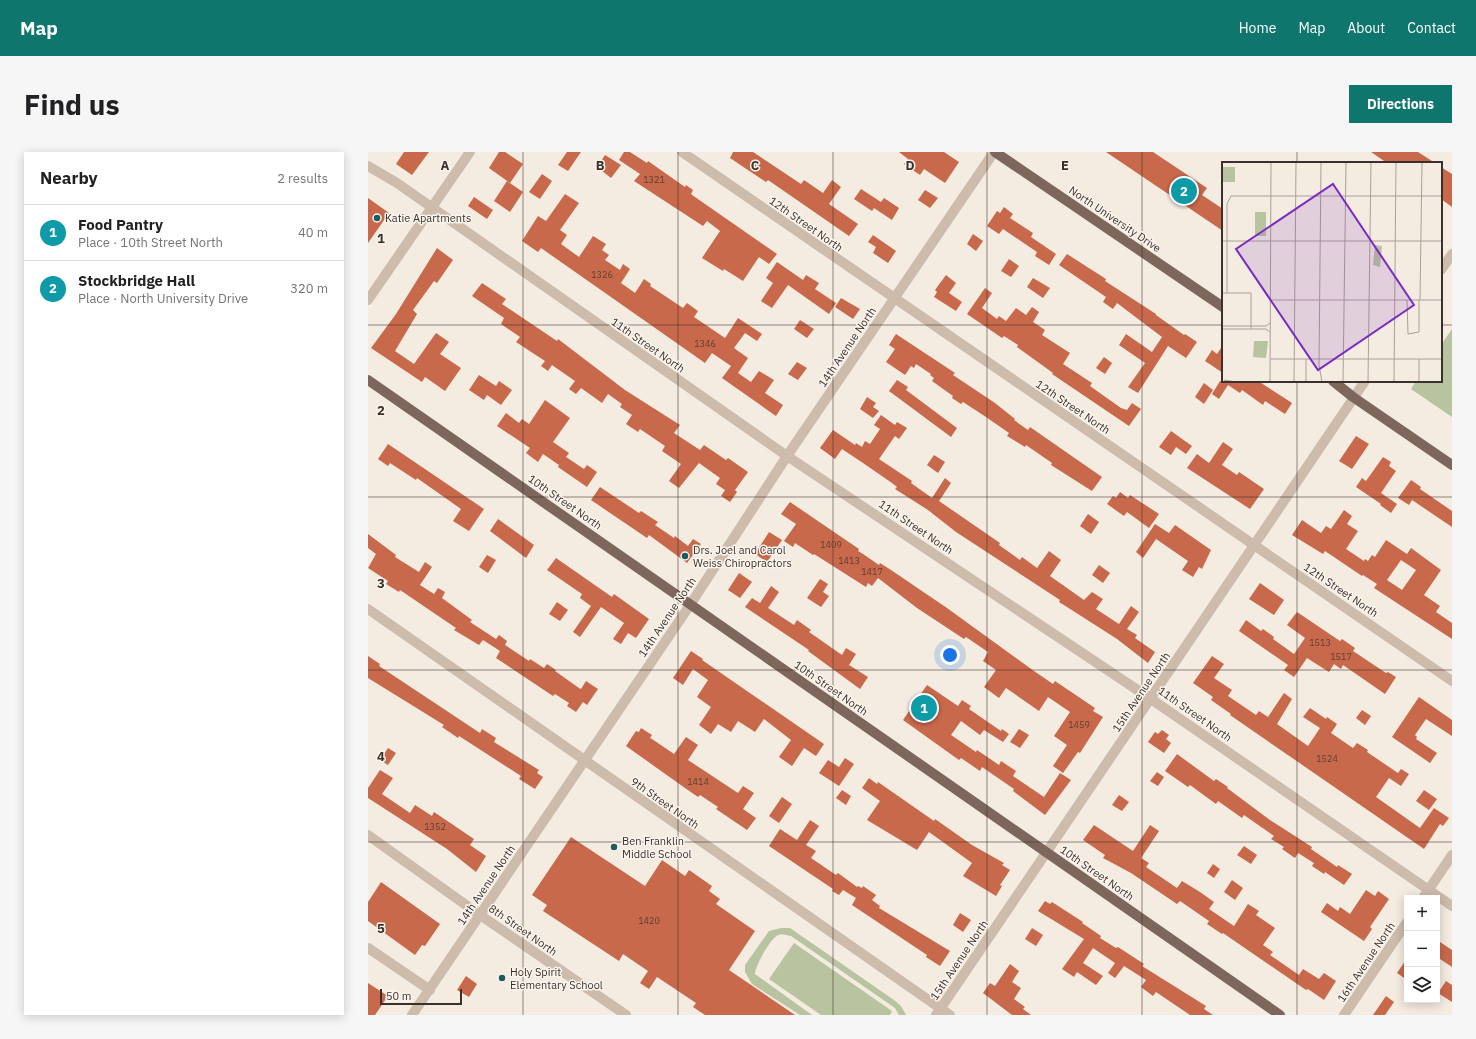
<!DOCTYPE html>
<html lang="en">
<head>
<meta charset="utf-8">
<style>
  body { margin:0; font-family:"IBM Plex Sans",sans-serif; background:#f6f6f6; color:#202124 }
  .controls { position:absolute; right:12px; bottom:12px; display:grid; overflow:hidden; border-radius:0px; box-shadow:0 2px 10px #0003 }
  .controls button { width:36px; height:36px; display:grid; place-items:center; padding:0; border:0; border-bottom:1px solid #e0e0e0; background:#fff; color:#202124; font:20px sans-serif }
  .scale { position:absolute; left:12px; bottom:10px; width:82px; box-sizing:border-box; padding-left:4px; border:2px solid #3b302b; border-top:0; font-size:11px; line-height:14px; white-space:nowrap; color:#3b302b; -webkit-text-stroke:3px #fbf5ee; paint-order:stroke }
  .you { position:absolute; left:582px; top:503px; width:14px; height:14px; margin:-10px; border:3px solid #fff; border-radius:50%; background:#1a73e8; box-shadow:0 0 0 6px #1a73e833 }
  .badge { display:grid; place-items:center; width:26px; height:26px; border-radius:50%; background:#0f766e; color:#fff; font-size:13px; font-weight:700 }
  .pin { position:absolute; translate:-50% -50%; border:2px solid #fff; box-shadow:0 1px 4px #0006 }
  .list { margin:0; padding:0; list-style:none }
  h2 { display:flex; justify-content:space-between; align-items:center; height:52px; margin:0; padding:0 16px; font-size:17px }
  h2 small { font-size:13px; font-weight:400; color:#757577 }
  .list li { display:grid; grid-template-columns:26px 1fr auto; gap:12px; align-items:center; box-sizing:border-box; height:56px; padding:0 16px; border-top:1px solid #e0e0e0 }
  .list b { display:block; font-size:15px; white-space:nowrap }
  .list p { margin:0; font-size:13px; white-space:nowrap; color:#757577 }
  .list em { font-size:13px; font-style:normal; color:#757577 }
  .icon { flex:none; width:22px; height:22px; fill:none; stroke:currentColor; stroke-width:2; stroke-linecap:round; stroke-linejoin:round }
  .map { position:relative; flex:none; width:1084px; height:863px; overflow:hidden; border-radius:0px }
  header { display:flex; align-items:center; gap:24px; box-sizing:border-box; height:56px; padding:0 20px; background:#0f766e; color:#fff }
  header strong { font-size:19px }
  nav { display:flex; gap:22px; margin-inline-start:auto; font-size:14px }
  .intro { display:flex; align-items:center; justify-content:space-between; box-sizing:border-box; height:96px; padding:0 24px }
  h1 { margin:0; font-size:28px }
  .button { padding:10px 18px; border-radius:0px; background:#0f766e; color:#fff; font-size:14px; font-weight:700 }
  main { display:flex; gap:24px; padding:0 24px }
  aside { flex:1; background:#fff; border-radius:0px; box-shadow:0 2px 10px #0003 }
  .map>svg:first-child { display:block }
  .green { fill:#b8c4a0 }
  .building { fill:#c8694b; fill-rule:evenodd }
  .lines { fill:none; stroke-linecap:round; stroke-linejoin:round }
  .minor { stroke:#cdbbac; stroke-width:10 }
  .tertiary { stroke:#cdbbac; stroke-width:10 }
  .primary { stroke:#7d675c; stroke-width:10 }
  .grid { fill:none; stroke:#3b302b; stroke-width:1; stroke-opacity:0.55 }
  .poi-dot { fill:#1f5a5e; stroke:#fbf5ee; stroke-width:1.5 }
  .labels { text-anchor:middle; stroke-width:3; stroke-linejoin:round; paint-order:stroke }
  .number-label { font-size:9px; fill:#5e3e33 }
  .poi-label { font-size:11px; fill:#3b302b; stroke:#fbf5ee; text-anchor:start }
  .street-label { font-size:11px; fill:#3b302b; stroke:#fbf5ee }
  .inset-road { fill:none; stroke:#aaa098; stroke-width:1 }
  .view { fill:#7b2cbf; fill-opacity:0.15; stroke:#7b2cbf; stroke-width:2 }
  .inset-edge { fill:none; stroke:#3b302b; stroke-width:2 }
  .grid-label { font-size:13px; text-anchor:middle; font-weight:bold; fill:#3b302b; stroke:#fbf5ee; stroke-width:3; stroke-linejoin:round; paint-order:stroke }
</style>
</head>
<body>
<header>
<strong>Map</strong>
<nav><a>Home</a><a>Map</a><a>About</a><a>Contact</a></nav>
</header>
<div class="intro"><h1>Find us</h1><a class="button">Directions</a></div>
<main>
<aside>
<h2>Nearby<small>2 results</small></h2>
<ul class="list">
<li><span class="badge" style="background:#0f9aa8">1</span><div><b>Food Pantry</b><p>Place · 10th Street North</p></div><em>40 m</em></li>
<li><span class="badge" style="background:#0f9aa8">2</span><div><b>Stockbridge Hall</b><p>Place · North University Drive</p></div><em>320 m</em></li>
</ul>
</aside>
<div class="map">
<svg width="1084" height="863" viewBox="0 0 1084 863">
  <rect width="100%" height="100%" fill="#f4ebe1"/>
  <!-- green -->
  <g class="green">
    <polygon points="1084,177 1084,265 1043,237 1048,229 1073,229 1073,193"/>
    <path d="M413 776H422L526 848 533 854 538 863H531L527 856 423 784C418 783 414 781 410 783 402 787 387 814 387 822L444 863H432L384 832 377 820V813L401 779Z"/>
    <polygon points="426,791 524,859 522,863 453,863 401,827"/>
  </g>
  <!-- building -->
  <g class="building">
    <polygon points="36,0 61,0 44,23 28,12"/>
    <polygon points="131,0 137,0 155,12 142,31 121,16"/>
    <polygon points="199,0 213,0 200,19 190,13"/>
    <polygon points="256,0 262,0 279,11 280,9 317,35 318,33 325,38 323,42 327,45 409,102 401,112 391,105 375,129 356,117 355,119 334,106 352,79 339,69 335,74 266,29 272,22 251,8"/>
    <polygon points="365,0 385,0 433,32 436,28 455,41 464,28 473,35 461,52 490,72 481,84 400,28 398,30 362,6"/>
    <polygon points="531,0 576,0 591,10 577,31 556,17 552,23 536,12 540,7"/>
    <polygon points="738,0 785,0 839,36 834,43 855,57 855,79"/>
    <polygon points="1003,0 1050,0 1067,11 1019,11"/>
    <polygon points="237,3 253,13 243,26 229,15"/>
    <polygon points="1073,15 1084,22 1084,55 1073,47"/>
    <polygon points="174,22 184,29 172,47 161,40"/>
    <polygon points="139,29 155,40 142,60 126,49"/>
    <polygon points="493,37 513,50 516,46 531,56 524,68 506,56 504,59 486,47"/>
    <polygon points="557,38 570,46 562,56 550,48"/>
    <polygon points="197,42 211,51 192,78 199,83 193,92 211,105 225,84 238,92 234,98 241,103 237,108 252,118 255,112 262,117 253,131 267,141 276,127 283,132 282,134 315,156 319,151 330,159 326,165 357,186 370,166 394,182 389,189 377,181 366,196 380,206 370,221 383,230 391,219 406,228 397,241 415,253 408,264 354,226 363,214 344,201 337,211 173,96 170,100 154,89 170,64 178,69"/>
    <polygon points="106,45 125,58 119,67 100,54"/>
    <polygon points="0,46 21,61 0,91"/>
    <polygon points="636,55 645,62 642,66 665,81 663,85 688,102 681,113 667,104 669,100 635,77 631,82 619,74 629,59 632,61"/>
    <polygon points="605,82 615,89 608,99 599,92"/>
    <polygon points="505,83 528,99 520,111 505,101 508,95 500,90"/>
    <polygon points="69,96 85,108 69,131 66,129 45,158 49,162 27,199 46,212 68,181 81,190 72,202 93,216 77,239 57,225 54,230 3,196 28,162"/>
    <polygon points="699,102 738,127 737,129 788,162 788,163 816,183 817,182 829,190 818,206 800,194 770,241 760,235 777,211 751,193 758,182 784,200 794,185 749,151 745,157 735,150 738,145 691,113"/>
    <polygon points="641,107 651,114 643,125 633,119"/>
    <polygon points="409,110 435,128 438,123 451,131 447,137 468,151 461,162 420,133 404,156 393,149 405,131 398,126"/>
    <polygon points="578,123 588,131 581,141 594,150 588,159 566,145 569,140 567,138"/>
    <polygon points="665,126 682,136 675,146 659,135"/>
    <polygon points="114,131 138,147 134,152 189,189 190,187 257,238 312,273 306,281 332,298 336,293 358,308 360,306 380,320 367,338 369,340 362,350 353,344 357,338 348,332 352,326 331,311 311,336 301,329 313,312 294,299 297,294 272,277 270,280 258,272 264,263 252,255 254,252 240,242 234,251 213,236 208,242 201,237 207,229 184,213 180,219 173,214 177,209 148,190 152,185 133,172 136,166 104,144"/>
    <polygon points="617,136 624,141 614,156 629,167 631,164 638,169 648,156 658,163 664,155 671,160 665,170 677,178 674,183 702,201 695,212 724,231 722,234 753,256 759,258 764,251 773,257 761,274 684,222 685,221 649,195 650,193 636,184 634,186 599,162"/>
    <polygon points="473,146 492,157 485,167 467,155"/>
    <polygon points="432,168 446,177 439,186 426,177"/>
    <polygon points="528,182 587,221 585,223 627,251 647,267 646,268 660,278 662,275 734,325 724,339 683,313 684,311 658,293 657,295 639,284 641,281 618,265 595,250 593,252 584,246 585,244 564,229 566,226 562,223 563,222 548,212 546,216 543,214 537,223 518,210 527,197 521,193"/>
    <polygon points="855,193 855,221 837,209 844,198 849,202"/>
    <polygon points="736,205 744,211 737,222 728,216"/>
    <polygon points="429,210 439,216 430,228 420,222"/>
    <polygon points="111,223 128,234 131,229 144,238 133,253 119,243 116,248 101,238"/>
    <polygon points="529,228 540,235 538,238 589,276 583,285 521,239"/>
    <polygon points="852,229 890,229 924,251 917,262 897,249 895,253 874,238 872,241 860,233 851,247 844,242"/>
    <polygon points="836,231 845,238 836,252 827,245"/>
    <polygon points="499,245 508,251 505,255 511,259 505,266 492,257"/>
    <polygon points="177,248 202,266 185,290 201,301 198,305 216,317 219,313 229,320 219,335 190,315 191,313 175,302 170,310 158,301 162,296 129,274 138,261 151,271 154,267 161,272"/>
    <polygon points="513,263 527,273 529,270 539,276 531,287 527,284 511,307 544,329 543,331 564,346 577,326 583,331 571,349 632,391 631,393 652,408 654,405 669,416 681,399 693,408 682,424 716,448 724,440 735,447 728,457 751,472 763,454 771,460 759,477 769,483 767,486 787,500 780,511 749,487 699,455 691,450 692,448 588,380 560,358 527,337 529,335 524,331 495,311 474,297 467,307 452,296 465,278 487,293 488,291 494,295 497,289 502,292 512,277 506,273"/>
    <polygon points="803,279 824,294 818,302 808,295 803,303 791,295"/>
    <polygon points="988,284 1001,292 984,317 971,309"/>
    <polygon points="855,290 865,297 854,313 869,323 871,320 896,337 882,357 819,316 829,302 841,311"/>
    <polygon points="20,292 116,357 101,379 85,369 93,357 49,326 48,328 22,311 20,314 10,307"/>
    <polygon points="566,303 577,310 570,321 559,313"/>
    <polygon points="1015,305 1023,310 1021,314 1028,319 1013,341 1029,352 1023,361 1012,353 1013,352 988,335 994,326 998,329"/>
    <polygon points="1043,328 1053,335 1052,337 1084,359 1084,375 1044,348 1041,353 1030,346"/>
    <polygon points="232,335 271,361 273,359 290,370 287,373 306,386 307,384 320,394 325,387 333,392 319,411 281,383 279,386 223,348"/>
    <polygon points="752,340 760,346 762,343 791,362 781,376 759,360 756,364 739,352 745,344 748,346"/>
    <polygon points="422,350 491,397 490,399 495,402 511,413 512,411 523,418 579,456 666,519 685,532 687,529 727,556 725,559 735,565 712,601 710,600 695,621 685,614 699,593 686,584 702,560 680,545 671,559 638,536 631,546 616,535 628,518 615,509 620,500 598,485 596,487 549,456 510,426 504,434 500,431 498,435 446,402 445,403 427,391 425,395 416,389 428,372 413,362"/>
    <path d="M976 358 984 364 979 372 990 379 978 397 996 409 997 407 1000 409 1004 403 1007 405 1018 388 1039 402 1043 396 1073 418 1056 443 1072 454 1068 460 1084 471V487L1006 436 1009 432 995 423 994 424 957 399 955 402 924 383 934 368 953 381 958 374 963 377ZM1033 408 1048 418 1034 438 1019 428Z"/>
    <polygon points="720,362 731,370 723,382 712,374"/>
    <polygon points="130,367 166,393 158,406 122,379"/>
    <polygon points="787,372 801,381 807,373 843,398 834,417 831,415 825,425 814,418 820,409 788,387 775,406 768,400"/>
    <polygon points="401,380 414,388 399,410 387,402"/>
    <polygon points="0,382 28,403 27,405 51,420 57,410 64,415 52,433 66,442 70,436 77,440 74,446 104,468 102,470 128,487 131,483 139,489 137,493 161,509 162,507 176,516 179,512 188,518 187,519 211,536 213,537 218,529 230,537 219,553 215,550 208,560 199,554 201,551 187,542 185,544 128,506 132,499 115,488 111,493 86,478 88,476 32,438 31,440 18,432 20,429 0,416 8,402 0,396"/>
    <polygon points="119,403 128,408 120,421 111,415"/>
    <polygon points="188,406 244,445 246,442 281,467 268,486 260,481 253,492 245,487 256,471 233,455 212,485 205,480 223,454 212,446 214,442 179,418"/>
    <polygon points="731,413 742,421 735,431 724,423"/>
    <polygon points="371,421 384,430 372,446 360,438"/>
    <polygon points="452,427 460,432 455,440 461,444 453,455 439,446"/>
    <polygon points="892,431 916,448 906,463 881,447"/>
    <polygon points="403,434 411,440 400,456 426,473 429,468 443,478 441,480 474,503 478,496 488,502 481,513 500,525 492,537 440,499 441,498 377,455 384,446 392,451"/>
    <polygon points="189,450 200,458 192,469 181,462"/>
    <polygon points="929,460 972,489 974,487 987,496 985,499 1018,521 1020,520 1028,525 1017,542 975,513 973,517 966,512 961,520 939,506 926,525 916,518 920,513 871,479 878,468 893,479 895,477 906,485 905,487 926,502 937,486 919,473"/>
    <polygon points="323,499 335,507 334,508 456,592 448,604 436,596 424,614 411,605 423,588 396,567 387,580 370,569 363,580 350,572 343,582 331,573 343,555 329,545 340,528 325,517 315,533 305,526"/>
    <polygon points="0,504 12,512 11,514 112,581 114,577 128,586 126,590 171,618 169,621 175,625 167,637 151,627 153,624 91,584 90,586 74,575 76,573 0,526"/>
    <polygon points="844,504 856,512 846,526 864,538 860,544 888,563 891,559 900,565 916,541 924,547 909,572 940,594 952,576 935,565 942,556 958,567 959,565 969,572 963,581 985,596 989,591 1000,598 999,600 1030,621 1033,617 1041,622 1033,634 1021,626 1008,645 1052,676 1066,656 1081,666 1075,674 1072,672 1056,697 862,563 863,562 843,548 845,545 825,531"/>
    <polygon points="559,533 590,554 594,548 603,554 601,557 633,579 634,577 641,582 635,590 616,578 612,583 593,569 583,583 608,600 609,598 631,613 633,609 648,619 645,624 676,645 692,621 703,628 677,663 645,639 646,637 614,615 612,619 593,606 591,608 535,568"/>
    <polygon points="1051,545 1084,568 1084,584 1058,567 1047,583 1049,585 1048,587 1069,601 1062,611 1024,585"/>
    <polygon points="994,558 1003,564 997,573 988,566"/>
    <polygon points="273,576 284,583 282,586 284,587 306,602 318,585 330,593 320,608 370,641 375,634 386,641 375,657 388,666 379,678 348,657 350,655 332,643 330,645 317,636 258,594 268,579 271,580"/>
    <polygon points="651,577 661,583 652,596 642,590"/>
    <polygon points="794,578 801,583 798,587 803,591 796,601 780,590 787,580 790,582"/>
    <polygon points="20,596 28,601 20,613 12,608"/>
    <polygon points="809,602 846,629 848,627 860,635 859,636 902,668 944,695 943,697 969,715 970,713 984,722 976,733 957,720 956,722 944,714 946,711 930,701 927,706 914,697 916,695 903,687 906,684 876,663 874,666 850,649 848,652 822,633 820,635 797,619"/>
    <polygon points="477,606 486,612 471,634 451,621 460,608 471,615"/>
    <polygon points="12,618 25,626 14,642 42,661 47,653 64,664 66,660 106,687 102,693 118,704 108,720 79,697 0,646 0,636"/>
    <polygon points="789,620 796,625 790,634 782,629"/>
    <polygon points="501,626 509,632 510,630 566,669 567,667 604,693 636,711 634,713 642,718 632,733 634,734 628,744 595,724 604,711 561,680 549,698 499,668 512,649 494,636"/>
    <polygon points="474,638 483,644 478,653 468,646"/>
    <polygon points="1056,638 1069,647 1061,658 1048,649"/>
    <polygon points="751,643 761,650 754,659 744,653"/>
    <polygon points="414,645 424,652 411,671 401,664"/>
    <polygon points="442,668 451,674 438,693 448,699 443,706 468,723 470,721 489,735 490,734 494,736 495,734 508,743 504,748 512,754 511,756 582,799 572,814 558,805 559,803 484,753 488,746 475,738 471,743 464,739 465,737 401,694 412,677 429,688"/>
    <polygon points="726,673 765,699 782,673 791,679 773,706 781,711 778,715 809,736 814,729 832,740 846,750 841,757 866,774 880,752 891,759 888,763 907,776 895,793 905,800 902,803 931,823 935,817 951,827 956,821 968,829 956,848 940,837 938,838 855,781 854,782 839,772 841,769 812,749 809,752 763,721 735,706 737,703 715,688"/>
    <polygon points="203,685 277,734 294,708 317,724 321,718 344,734 341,739 352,747 348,752 387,779 361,818 427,863 337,863 325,855 328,851 289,825 281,837 272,831 280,819 255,802 251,809 175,759 179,753 164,743"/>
    <polygon points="876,694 889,703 883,712 869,703"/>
    <polygon points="845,712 852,717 846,726 839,721"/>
    <polygon points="864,728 875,736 867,748 856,740"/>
    <polygon points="13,730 72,772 57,794 54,793 47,803 0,769 0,750"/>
    <polygon points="998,738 1007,744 1010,739 1021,747 1002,775 1004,777 996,789 953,760 959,751 970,759 972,755 982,762"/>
    <polygon points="677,749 682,752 684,750 715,770 714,771 733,784 732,786 748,796 750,795 776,812 774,814 838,854 836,857 845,863 822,863 788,840 785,844 773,835 778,828 756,814 747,826 740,821 747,811 725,796 715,811 735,824 728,833 709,820 706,825 694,817 716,787 670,759"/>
    <polygon points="592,761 603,768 595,780 585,773"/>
    <polygon points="664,776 675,783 668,794 657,787"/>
    <polygon points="1069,788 1084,798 1084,815 1069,805"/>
    <polygon points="1039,806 1039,828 1029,821"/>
    <polygon points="642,812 651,819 644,830 653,836 646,847 657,855 655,857 663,863 644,863 615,841 622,831 627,834"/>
    <polygon points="98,824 109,832 101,845 89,838"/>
    <polygon points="1078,829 1084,833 1084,850 1070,841"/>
    <polygon points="0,831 20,844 7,863 0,863"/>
    <polygon points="1018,844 1026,850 1017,863 1005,863"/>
  </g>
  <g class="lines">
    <!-- minor -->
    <g class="minor">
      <polyline points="314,0 1084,529"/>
      <polyline points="0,14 29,31 419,304 783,547 1084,754"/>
      <polyline points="0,148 102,0"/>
      <polyline points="0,457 582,863"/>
      <polyline points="0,683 112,763 258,863"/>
      <polyline points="1055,746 1084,703"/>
      <polyline points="0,796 62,838"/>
      <polyline points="44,863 322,453 419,304 626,0"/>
      <polyline points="568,863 678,701"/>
      <polyline points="976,863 1039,770"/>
    </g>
    <!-- tertiary -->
    <g class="tertiary">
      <polyline points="1073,118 1084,102"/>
      <polyline points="678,701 997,229"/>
    </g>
    <!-- primary -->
    <g class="primary">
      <polyline points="627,0 855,155"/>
      <polyline points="0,228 912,863"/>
      <polyline points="965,229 985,245 1084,313"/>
    </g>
  </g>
  <!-- grid -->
  <path class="grid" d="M155 0V863M310 0V863M465 0V863M619 0V863M774 0V863M929 0V11M0 173H855M1073 173H1084M929 229V863M0 345H1084M0 518H1084M0 690H1084"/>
  <!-- markers -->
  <g class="poi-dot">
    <circle cx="9" cy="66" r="4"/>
    <circle cx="317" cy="404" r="4"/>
    <circle cx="246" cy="695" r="4"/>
    <circle cx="134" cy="826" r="4"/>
  </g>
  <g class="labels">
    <!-- number labels -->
    <g class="number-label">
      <text x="286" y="31">1321</text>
      <text x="234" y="126">1326</text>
      <text x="337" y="195">1346</text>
      <text x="463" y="396">1409</text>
      <text x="481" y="412">1413</text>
      <text x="504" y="423">1417</text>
      <text x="952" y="494">1513</text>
      <text x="973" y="508">1517</text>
      <text x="711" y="576">1459</text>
      <text x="959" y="610">1524</text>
      <text x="330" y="633">1414</text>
      <text x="67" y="678">1352</text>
      <text x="281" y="772">1420</text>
    </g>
    <!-- poi labels -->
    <g class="poi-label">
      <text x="17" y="70">Katie Apartments</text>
      <text x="325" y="402">Drs. Joel and Carol<tspan x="325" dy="13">Weiss Chiropractors</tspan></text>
      <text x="254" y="693">Ben Franklin<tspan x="254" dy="13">Middle School</tspan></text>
      <text x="142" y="824">Holy Spirit<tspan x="142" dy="13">Elementary School</tspan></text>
    </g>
    <!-- street labels -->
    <g class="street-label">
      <text transform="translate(747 67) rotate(34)" y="4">North University Drive</text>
      <text transform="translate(438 72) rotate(35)" y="4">12th Street North</text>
      <text transform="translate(280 193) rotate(35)" y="4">11th Street North</text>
      <text transform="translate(479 195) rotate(-56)" y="4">14th Avenue North</text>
      <text transform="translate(705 255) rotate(34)" y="4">12th Street North</text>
      <text transform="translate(197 350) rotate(35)" y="4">10th Street North</text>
      <text transform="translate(548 375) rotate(34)" y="4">11th Street North</text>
      <text transform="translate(973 438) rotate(34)" y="4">12th Street North</text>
      <text transform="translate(299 465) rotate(-56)" y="4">14th Avenue North</text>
      <text transform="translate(463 536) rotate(35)" y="4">10th Street North</text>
      <text transform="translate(773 540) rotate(-56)" y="4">15th Avenue North</text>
      <text transform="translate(827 562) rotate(35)" y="4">11th Street North</text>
      <text transform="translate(297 651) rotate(35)" y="4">9th Street North</text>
      <text transform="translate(729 721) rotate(35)" y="4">10th Street North</text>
      <text transform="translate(118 733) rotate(-56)" y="4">14th Avenue North</text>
      <text transform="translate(155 778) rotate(35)" y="4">8th Street North</text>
      <text transform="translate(591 808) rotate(-56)" y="4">15th Avenue North</text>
      <text transform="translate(998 810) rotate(-56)" y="4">16th Avenue North</text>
    </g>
  </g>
  <!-- overview -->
  <g transform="translate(854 10)">
    <rect width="220" height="220" fill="#f4ebe1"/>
    <path d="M0 5H13V20H0ZM33 50H44V74H33ZM153 83 160 84 158 105 151 103ZM32 179H46L44 196 31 195Z" fill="#b8c4a0"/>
    <path class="inset-road" d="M99 0 97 203 100 220M0 79H220M0 131H29V167M5 131V42L9 34H220M49 138H220M185 138 186 172 197 170V138M198 138 200 0M0 164H44L48 161M0 167H44L48 170M49 197H220M1 220 3 218 14 220M48 220 49 0M72 220 74 0M84 220V197M121 220 124 0M146 220 149 0M172 220 174 0M197 220V197"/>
    <path class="view" d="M111 22 192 143 96 208 14 87Z"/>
    <rect width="220" height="220" class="inset-edge"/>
  </g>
  <g class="grid-label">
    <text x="77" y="18">A</text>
    <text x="232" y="18">B</text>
    <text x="387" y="18">C</text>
    <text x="542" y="18">D</text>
    <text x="697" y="18">E</text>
    <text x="13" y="91">1</text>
    <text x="13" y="263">2</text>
    <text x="13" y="436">3</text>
    <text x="13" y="609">4</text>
    <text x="13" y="781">5</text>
  </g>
</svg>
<div class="controls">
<button>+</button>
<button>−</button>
<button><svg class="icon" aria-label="layers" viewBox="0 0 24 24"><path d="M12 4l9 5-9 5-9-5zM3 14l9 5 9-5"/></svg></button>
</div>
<div class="scale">50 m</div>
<div class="you"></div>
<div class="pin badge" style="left:556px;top:556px;background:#0f9aa8">1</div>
<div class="pin badge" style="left:816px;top:39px;background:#0f9aa8">2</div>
</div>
</main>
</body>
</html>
